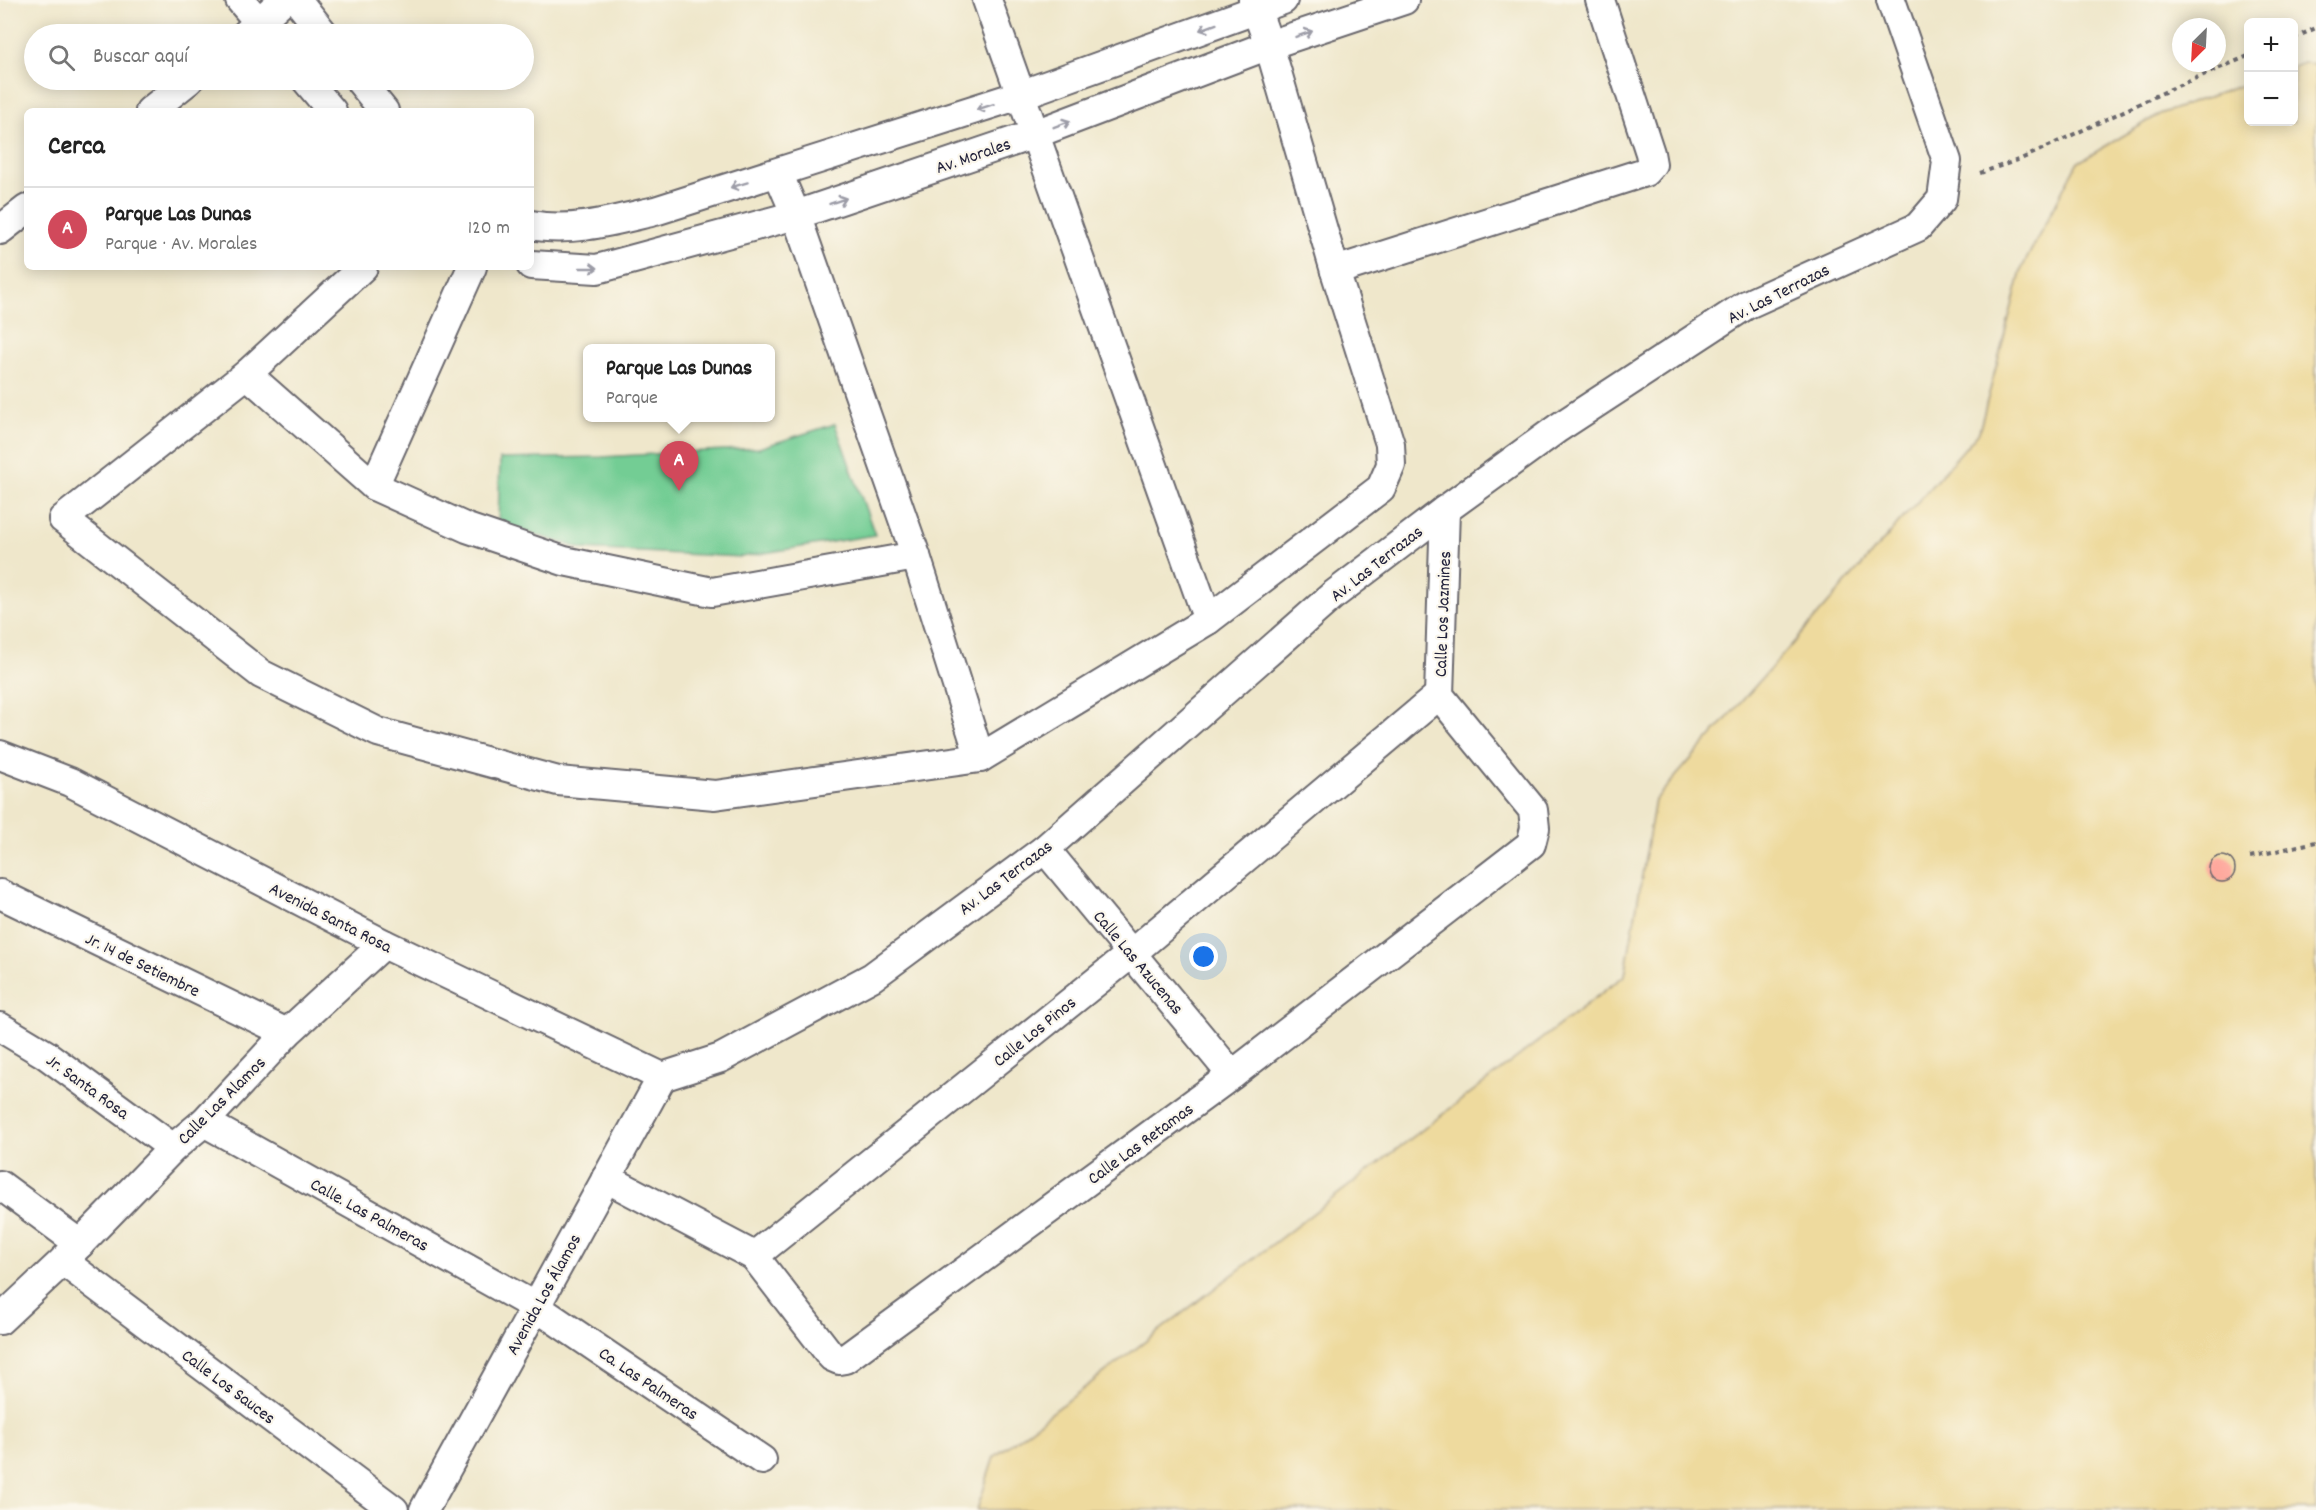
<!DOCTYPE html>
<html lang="es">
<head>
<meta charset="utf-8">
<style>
  body { margin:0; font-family:Dekko,sans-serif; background:#f2f2f2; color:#222 }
  .controls { position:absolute; right:18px; top:18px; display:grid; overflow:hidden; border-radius:9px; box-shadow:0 3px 15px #0003 }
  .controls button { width:54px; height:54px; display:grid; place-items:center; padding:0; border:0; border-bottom:2px solid #e0e0e0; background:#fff; color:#222; font:30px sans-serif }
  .compass { position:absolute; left:2172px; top:18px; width:54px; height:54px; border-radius:50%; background:#fff; box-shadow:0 3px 15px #0003; rotate:204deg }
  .you { position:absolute; left:1204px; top:957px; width:21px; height:21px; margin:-15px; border:4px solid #fff; border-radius:50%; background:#1a73e8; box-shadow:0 0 0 9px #1a73e833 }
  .badge { display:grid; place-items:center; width:39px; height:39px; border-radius:50%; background:#d1495b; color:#fff; font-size:20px; font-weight:700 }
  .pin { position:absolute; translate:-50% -50px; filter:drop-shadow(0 2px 3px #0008) }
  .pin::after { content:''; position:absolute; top:32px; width:21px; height:18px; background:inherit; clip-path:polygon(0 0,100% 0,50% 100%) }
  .popup { position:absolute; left:583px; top:344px; width:192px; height:78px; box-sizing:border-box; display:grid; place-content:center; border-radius:9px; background:#fff; filter:drop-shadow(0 2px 4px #0005); font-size:20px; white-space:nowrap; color:#767676 }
  .popup b { font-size:22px; color:#222 }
  .popup::after { content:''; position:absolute; left:50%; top:100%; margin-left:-12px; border:12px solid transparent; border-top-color:#fff }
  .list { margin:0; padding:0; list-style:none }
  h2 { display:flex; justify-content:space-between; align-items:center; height:78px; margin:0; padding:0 24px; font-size:26px }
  h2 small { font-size:20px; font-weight:400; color:#767676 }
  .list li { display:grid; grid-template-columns:39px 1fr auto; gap:18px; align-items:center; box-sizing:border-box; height:84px; padding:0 24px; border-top:2px solid #e0e0e0 }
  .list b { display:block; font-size:22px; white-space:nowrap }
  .list p { margin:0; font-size:20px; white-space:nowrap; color:#767676 }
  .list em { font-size:20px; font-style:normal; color:#767676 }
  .icon { flex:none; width:33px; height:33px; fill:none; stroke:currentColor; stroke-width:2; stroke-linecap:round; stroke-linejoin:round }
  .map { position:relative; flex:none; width:2316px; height:1510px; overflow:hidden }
  .search { position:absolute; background:#fff; box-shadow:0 3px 15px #0003; left:24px; top:24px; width:510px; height:66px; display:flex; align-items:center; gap:15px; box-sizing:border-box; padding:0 21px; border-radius:33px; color:#767676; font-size:22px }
  .panel { position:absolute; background:#fff; box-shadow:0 3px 15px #0003; left:24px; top:108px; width:510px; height:162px; border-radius:9px }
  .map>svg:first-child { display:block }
  .green { fill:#73cd94; stroke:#4a7868; stroke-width:1.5 }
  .sand { fill:#eeda9e; stroke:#887e6c; stroke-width:1.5 }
  .building { fill:#fea499 }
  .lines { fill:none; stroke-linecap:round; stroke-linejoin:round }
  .street-casing { stroke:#6a676d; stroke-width:32 }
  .path { stroke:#6a676d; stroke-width:4; stroke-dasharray:4.5 4.5; stroke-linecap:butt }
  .street { stroke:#fff; stroke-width:28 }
  .oneway { stroke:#9c9ca7 }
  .labels { text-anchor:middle; stroke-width:4.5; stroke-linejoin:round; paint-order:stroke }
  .street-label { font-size:18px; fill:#22223b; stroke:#fbf7ec }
</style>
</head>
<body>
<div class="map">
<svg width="2316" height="1510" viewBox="0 0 2316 1510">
  <rect width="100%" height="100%" fill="#fbf7ec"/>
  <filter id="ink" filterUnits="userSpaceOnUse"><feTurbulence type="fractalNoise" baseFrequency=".0167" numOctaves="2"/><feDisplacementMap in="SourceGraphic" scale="12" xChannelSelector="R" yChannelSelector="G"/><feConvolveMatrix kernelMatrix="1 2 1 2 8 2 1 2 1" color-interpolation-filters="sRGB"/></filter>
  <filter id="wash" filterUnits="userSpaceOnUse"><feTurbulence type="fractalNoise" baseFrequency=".008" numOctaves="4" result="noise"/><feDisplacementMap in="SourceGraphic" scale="24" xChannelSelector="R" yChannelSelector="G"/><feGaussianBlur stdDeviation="1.35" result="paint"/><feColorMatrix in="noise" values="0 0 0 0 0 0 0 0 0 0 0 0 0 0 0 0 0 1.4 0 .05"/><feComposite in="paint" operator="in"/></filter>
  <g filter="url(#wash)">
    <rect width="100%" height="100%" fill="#efe7cb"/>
    <!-- green -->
    <polygon class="green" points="835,424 875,535 741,557 582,549 498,523 500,459 602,457 759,448"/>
    <!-- sand -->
    <polygon class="sand" points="2304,63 2316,64 2316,1510 977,1510 994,1457 1625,975 1655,800 1979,432 2022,268 2077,163 2160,114 2248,83 2248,122 2294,122 2294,67"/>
    <g id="blocks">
      <!-- building -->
      <circle class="building" cx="2222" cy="869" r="13"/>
    </g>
  </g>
  <g filter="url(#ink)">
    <use href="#blocks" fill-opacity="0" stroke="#6a676d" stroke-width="1.5"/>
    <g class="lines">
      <!-- street casing -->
      <g class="street-casing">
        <g id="street">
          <polyline points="240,0 269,34"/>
          <polyline points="297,0 324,34"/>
          <polyline points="987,0 1208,620"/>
          <polyline points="246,34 283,0"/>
          <polyline points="306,80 332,111"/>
          <polyline points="359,80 384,111"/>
          <polyline points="150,111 189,80"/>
          <polyline points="778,173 796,215 916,556 980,758"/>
          <path d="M531 225C572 233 616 220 655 211L1020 95 1283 0"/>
          <polyline points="0,230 27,209"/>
          <polyline points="531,265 597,269 796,215 1035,134 1269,45 1404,0"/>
          <polyline points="363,267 247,374 63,519 261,674 378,732 558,781 715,795 980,758 1208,620 1381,488 1391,465 1390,444 1335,271 1269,45 1253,0"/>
          <polyline points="1335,271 1645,172 1652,164 1650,153 1600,0"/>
          <polyline points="247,374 374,486 467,528 564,561 712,592 916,556"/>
          <polyline points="374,486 472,267"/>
          <polyline points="0,755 70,782 384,944 662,1077"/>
          <polyline points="1045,849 1232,1075"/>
          <polyline points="0,894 287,1033"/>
          <polyline points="0,1027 45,1054 173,1148"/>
          <polyline points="662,1077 721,1058 872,977 1045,849 1332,596 1445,510 1558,428 1746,305 1918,227 1942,199 1947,161 1891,0"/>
          <polyline points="204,1122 536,1307 762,1460"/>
          <polyline points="606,1178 754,1256 1132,953 1439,695"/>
          <polyline points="0,1185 80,1244"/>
          <polyline points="754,1256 832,1357 839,1360 845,1359 1232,1075 1531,844 1535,828 1533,810 1439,695 1445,510"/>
          <polyline points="63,1261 394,1510"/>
          <polyline points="0,1320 63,1261 173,1148 204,1122 287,1033 384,944"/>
          <polyline points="424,1510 662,1077"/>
        </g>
      </g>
      <!-- path -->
      <g class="path">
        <polyline points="2294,38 2316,28"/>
        <polyline points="1980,173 2021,159 2175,87 2248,56"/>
        <polyline points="2250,857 2316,842"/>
      </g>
      <!-- street -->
      <use href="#street" class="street"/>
    </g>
    <!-- one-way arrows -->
    <defs><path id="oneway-shaft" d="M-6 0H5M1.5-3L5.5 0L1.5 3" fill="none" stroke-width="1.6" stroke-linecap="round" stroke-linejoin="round" transform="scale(1.5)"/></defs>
    <g class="oneway">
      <use href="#oneway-shaft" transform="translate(1208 27) rotate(160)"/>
      <use href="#oneway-shaft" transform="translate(1304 34) rotate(-19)"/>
      <use href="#oneway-shaft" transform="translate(985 107) rotate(162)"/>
      <use href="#oneway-shaft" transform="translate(1062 124) rotate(-21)"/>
      <use href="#oneway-shaft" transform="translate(739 185) rotate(163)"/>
      <use href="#oneway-shaft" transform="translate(838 201) rotate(-19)"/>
      <use href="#oneway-shaft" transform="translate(589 268)"/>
    </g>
  </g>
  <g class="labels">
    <!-- street labels -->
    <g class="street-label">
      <text transform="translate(973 155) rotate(-19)" y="6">Av. Morales</text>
      <text transform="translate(1778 293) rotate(-27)" y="6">Av. Las Terrazas</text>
      <text transform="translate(1376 563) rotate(-38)" y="6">Av. Las Terrazas</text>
      <text transform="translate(1442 614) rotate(-88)" y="6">Calle Los Jazmines</text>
      <text transform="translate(1005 877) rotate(-37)" y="6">Av. Las Terrazas</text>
      <text transform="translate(331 917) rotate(27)" y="6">Avenida Santa Rosa</text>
      <text transform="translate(1139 962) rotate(50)" y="6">Calle Las Azucenas</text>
      <text transform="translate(143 964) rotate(26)" y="6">Jr. 14 de Setiembre</text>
      <text transform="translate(1034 1031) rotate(-39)" y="6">Calle Los Pinos</text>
      <text transform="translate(88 1086) rotate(36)" y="6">Jr. Santa Rosa</text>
      <text transform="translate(221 1100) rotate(-45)" y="6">Calle Las Alamos</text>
      <text transform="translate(1140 1143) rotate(-36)" y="6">Calle Las Retamas</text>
      <text transform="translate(370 1214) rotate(29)" y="6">Calle. Las Palmeras</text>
      <text transform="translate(543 1294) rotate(-61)" y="6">Avenida Los Álamos</text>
      <text transform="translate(649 1383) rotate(34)" y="6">Ca. Las Palmeras</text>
      <text transform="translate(229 1386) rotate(37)" y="6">Calle Los Sauces</text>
    </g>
  </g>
</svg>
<div class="controls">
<button>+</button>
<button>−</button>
</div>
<svg class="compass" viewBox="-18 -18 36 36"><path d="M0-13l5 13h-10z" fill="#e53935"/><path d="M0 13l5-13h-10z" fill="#767676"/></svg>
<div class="you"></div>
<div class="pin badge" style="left:679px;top:491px">A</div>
<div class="popup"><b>Parque Las Dunas</b>Parque</div>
<div class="search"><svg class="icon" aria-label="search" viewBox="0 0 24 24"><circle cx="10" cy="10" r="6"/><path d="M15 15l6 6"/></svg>Buscar aquí</div>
<section class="panel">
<h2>Cerca<small></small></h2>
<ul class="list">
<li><span class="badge">A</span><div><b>Parque Las Dunas</b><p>Parque · Av. Morales</p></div><em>120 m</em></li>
</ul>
</section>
</div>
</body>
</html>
